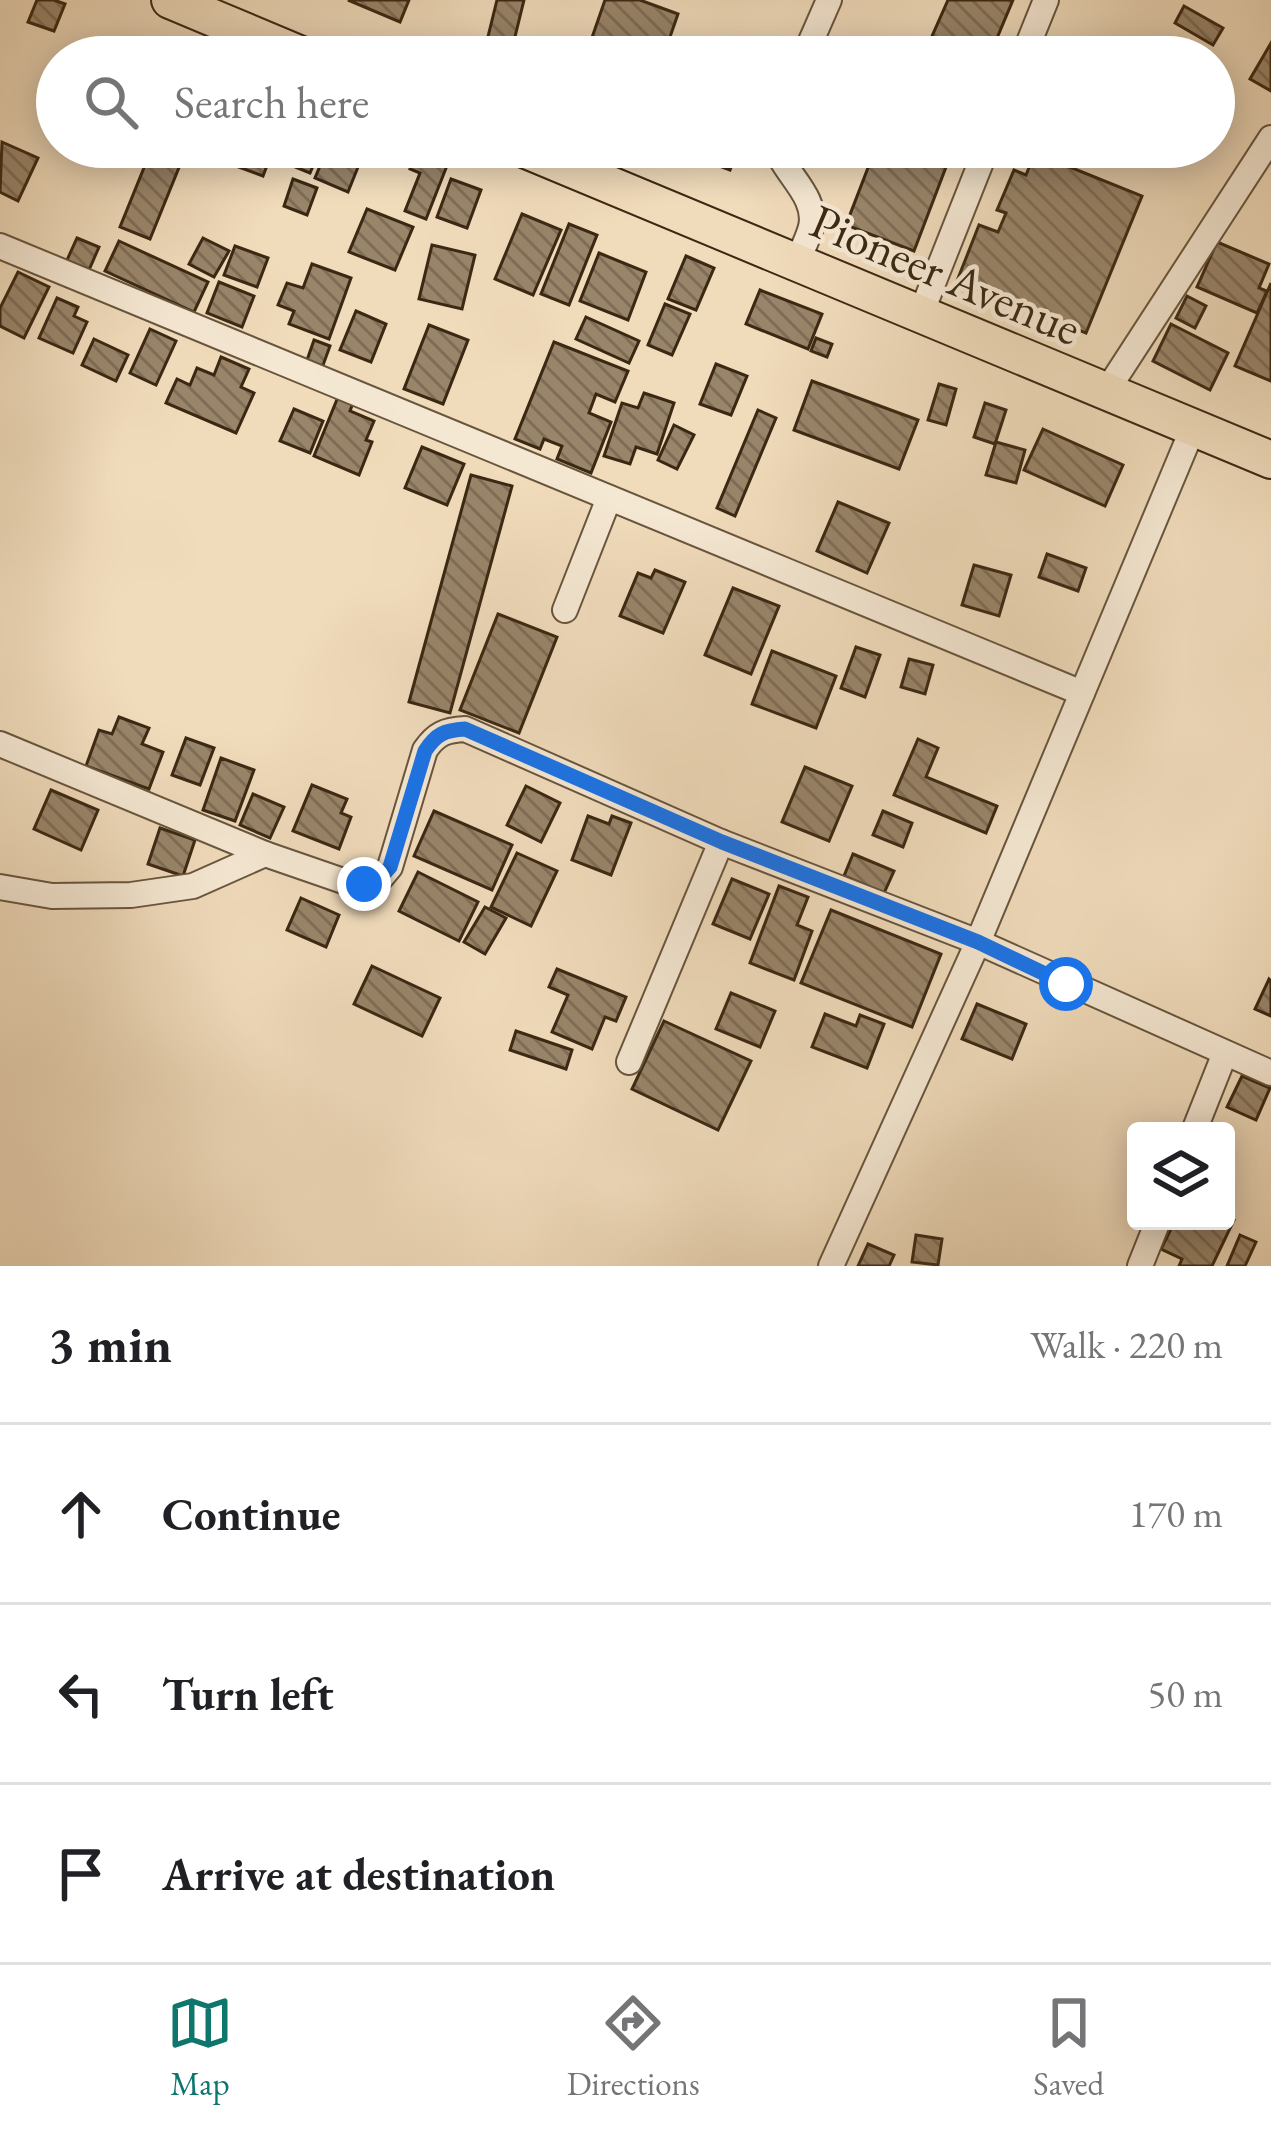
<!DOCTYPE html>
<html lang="en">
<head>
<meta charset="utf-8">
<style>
  body { margin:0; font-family:"EB Garamond",serif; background:#f6f6f6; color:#202124 }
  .controls { position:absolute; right:36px; bottom:36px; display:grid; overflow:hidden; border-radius:12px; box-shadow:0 6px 30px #0003 }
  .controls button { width:108px; height:108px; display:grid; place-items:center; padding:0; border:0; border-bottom:3px solid #e0e0e0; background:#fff; color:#202124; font:60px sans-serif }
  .stop { position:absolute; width:36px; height:36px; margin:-27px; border:9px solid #1a73e8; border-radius:50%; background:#fff }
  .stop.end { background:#1a73e8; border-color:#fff; box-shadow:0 3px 12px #0008 }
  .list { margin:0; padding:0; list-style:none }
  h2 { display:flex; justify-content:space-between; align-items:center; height:156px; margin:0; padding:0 48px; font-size:51px }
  h2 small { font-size:39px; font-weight:400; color:#757577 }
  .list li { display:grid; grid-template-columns:78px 1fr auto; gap:36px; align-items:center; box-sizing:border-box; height:180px; padding:0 48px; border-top:3px solid #e0e0e0 }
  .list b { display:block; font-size:45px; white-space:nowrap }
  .list em { font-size:39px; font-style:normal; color:#757577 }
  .icon { flex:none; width:66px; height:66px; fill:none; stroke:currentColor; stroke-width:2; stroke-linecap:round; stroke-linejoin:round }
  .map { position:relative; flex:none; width:1271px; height:1266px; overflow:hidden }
  .search { position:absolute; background:#fff; box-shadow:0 6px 30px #0003; left:36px; right:36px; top:36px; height:132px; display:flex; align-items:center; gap:30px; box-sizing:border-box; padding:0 42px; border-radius:66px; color:#757577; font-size:45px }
  .sheet { height:696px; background:#fff }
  nav { display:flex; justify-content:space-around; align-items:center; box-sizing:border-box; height:168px; border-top:3px solid #e0e0e0; background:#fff; font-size:33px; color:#757577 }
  nav a { display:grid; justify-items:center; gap:6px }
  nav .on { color:#0f766e }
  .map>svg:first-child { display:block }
  .building { fill:url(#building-back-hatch); stroke:#3b2813; stroke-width:3 }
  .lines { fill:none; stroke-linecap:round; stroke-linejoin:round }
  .minor-casing { stroke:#68553d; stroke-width:28 }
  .highway-casing { stroke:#3b2813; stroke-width:40 }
  .minor { stroke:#f5e8d3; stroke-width:24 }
  .highway { stroke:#f0dbbb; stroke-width:36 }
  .route { stroke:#1a73e8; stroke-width:15 }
  .labels { text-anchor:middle; stroke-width:9; stroke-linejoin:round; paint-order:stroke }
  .street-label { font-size:48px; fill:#3b2813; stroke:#f5e8d3 }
</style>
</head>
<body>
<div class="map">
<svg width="1271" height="1266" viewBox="0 0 1271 1266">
  <defs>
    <pattern id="building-back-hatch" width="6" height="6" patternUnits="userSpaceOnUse" patternTransform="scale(3)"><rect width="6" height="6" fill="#99856a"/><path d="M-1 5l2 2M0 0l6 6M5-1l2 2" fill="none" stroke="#7e6d56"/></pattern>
  </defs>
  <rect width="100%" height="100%" fill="#f0dbbb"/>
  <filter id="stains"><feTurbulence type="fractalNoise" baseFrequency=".00167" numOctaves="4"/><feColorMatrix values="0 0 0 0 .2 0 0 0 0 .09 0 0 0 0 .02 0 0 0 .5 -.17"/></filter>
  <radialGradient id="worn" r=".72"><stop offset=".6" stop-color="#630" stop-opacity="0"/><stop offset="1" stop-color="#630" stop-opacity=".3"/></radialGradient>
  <!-- building -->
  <g class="building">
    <polygon points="37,0 54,0 65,4 54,31 28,22"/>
    <polygon points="348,0 409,0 400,22"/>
    <polygon points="497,0 524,0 510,57 483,57"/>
    <polygon points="605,0 640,0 678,14 663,57 611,57 588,49"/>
    <polygon points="948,0 1013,0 989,57 962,57 929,43"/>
    <polygon points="1184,6 1223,28 1213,45 1175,23"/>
    <polygon points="714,38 746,51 744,57 706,57"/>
    <polygon points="1271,43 1271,91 1250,79"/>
    <polygon points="2,142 38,158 18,201 0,192"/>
    <polygon points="212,147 274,147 263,176 209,156"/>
    <polygon points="278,147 321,147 310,173 273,158"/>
    <polygon points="328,147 366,147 348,192 315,178"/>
    <polygon points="419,147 450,158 426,219 405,211 420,173 410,169"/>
    <polygon points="675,147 738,147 730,170 674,149"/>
    <polygon points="876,147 894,147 946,167 914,251 846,225"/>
    <polygon points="152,148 182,160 150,239 120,227"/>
    <polygon points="1035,153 1142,196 1086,333 957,281 979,225 998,232 1006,213 997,210 1014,170 1026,175"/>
    <polygon points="293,179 317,188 307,215 284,206"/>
    <polygon points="451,179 481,190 467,228 437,217"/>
    <polygon points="367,209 413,227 395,270 349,252"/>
    <polygon points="522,214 561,230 533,295 495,279"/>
    <polygon points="569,224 597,235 569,305 541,294"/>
    <polygon points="77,238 99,247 89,270 67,260"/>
    <polygon points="203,238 229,251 214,277 189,264"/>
    <polygon points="119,241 208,282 194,312 105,271"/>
    <polygon points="1217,242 1269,264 1259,288 1267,291 1257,313 1197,287"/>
    <polygon points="432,245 475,255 462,309 419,299"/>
    <polygon points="235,246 268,258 257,287 224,275"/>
    <polygon points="599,253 646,272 628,320 580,301"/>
    <polygon points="686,256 714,268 696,310 668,299"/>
    <polygon points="312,264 351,278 329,339 289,324 294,311 278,305 287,283 303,288"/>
    <polygon points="18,272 49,287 24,338 0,326 0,308"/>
    <polygon points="219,282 254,296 242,327 207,313"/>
    <polygon points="1271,283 1271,381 1235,366"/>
    <polygon points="760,290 822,314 808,349 746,324"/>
    <polygon points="1187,296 1206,306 1195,328 1176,318"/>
    <polygon points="57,298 78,307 74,316 87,322 73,353 39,338"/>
    <polygon points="665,304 690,314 672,355 648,345"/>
    <polygon points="356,311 386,324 371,362 340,350"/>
    <polygon points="586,317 639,341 629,363 576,339"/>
    <polygon points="1171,324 1228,353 1210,390 1153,361"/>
    <polygon points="429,325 468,340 443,404 404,389"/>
    <polygon points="150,329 176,341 156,385 130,373"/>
    <polygon points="816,338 832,344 827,357 811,351"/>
    <polygon points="94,339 128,355 116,381 82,365"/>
    <polygon points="314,340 330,346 322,368 306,363"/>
    <polygon points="554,342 628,371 615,402 596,394 589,413 611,422 591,473 557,459 562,446 544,439 540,449 515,439"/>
    <polygon points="221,357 249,369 241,387 254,393 236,433 166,403 177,379 190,385 197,368 214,375"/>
    <polygon points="716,364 747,376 731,415 700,404"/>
    <polygon points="812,381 918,420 899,469 794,430"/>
    <polygon points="939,384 956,389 946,425 928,420"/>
    <polygon points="644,393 674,403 657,454 636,447 630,464 604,456 622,403 638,408"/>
    <polygon points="338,397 353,403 350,411 374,421 366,440 372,442 359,475 314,456"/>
    <polygon points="985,403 1006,410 995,444 974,437"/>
    <polygon points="294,409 323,421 310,453 280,441"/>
    <polygon points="758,410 776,418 735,516 717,508"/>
    <polygon points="674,425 694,435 677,469 658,460"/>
    <polygon points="1043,429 1123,465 1105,506 1024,470"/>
    <polygon points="996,442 1025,450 1016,483 986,475"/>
    <polygon points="422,447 464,464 447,505 405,488"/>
    <polygon points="471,475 512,486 450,713 409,702"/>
    <polygon points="838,502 889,523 867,573 817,551"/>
    <polygon points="1047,554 1086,568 1078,591 1039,577"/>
    <polygon points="974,565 1011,575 999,616 962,605"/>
    <polygon points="655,570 685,582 663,633 620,616 638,573 651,578"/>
    <polygon points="733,588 779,606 751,674 705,655"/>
    <polygon points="498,614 557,637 519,733 460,710"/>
    <polygon points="856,647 880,655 865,697 841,688"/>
    <polygon points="772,651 836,676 816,728 752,704"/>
    <polygon points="909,659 933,665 925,694 901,687"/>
    <polygon points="119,717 149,728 142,744 163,752 149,789 86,766 99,730 112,734"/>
    <polygon points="186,738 214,748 200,785 172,775"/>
    <polygon points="918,739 938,748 926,777 997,806 986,833 894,795"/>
    <polygon points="221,758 254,770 235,821 203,810"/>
    <polygon points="805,767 852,786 829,841 782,822"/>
    <polygon points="312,785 347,799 341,813 351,817 339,849 293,831"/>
    <polygon points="526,786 560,803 541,842 507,825"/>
    <polygon points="51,790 98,810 81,850 34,829"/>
    <polygon points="253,794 284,807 270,838 240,825"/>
    <polygon points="434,811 512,845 492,890 414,856"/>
    <polygon points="883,811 912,823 903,847 873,835"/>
    <polygon points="588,816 609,824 612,816 631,823 611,875 572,860"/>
    <polygon points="160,828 195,840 183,876 148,864"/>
    <polygon points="517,853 557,871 531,926 491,907"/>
    <polygon points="853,854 894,871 884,893 844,876"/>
    <polygon points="418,872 478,902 459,941 399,911"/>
    <polygon points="732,879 769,894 750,939 713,924"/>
    <polygon points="779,886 808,897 797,925 812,931 794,980 750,963"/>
    <polygon points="301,898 339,915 326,947 287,930"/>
    <polygon points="485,907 506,918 485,954 464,942"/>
    <polygon points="831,910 941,954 912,1027 801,983"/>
    <polygon points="372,966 440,998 422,1036 354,1004"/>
    <polygon points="557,969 626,997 616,1021 605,1017 592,1049 552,1032 568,995 549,987"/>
    <polygon points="1269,979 1271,981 1271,1016 1255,1009"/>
    <polygon points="731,993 775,1011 760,1047 716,1029"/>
    <polygon points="977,1004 1026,1024 1012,1059 962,1039"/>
    <polygon points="825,1014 856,1026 860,1015 884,1024 867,1068 812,1047"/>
    <polygon points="664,1021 751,1061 718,1130 632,1089"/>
    <polygon points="516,1031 572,1050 566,1069 510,1050"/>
    <polygon points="1242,1076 1270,1088 1256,1120 1227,1107"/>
    <polygon points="1226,1217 1234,1220 1212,1266 1179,1266 1182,1259 1161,1249 1175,1221 1226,1221"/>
    <polygon points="916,1235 942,1239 938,1265 912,1262"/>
    <polygon points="1240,1235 1256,1242 1245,1266 1227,1266"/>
    <polygon points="868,1244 894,1255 889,1266 858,1266"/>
  </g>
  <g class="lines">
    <!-- minor casing -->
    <g class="minor-casing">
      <g id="minor">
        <polyline points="804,57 829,0"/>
        <polyline points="1023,57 1046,0"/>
        <path d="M776 147C784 174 818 196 811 227 808 239 801 252 796 264"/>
        <polyline points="0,246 1082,693"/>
        <polyline points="920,316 987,147"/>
        <polyline points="1106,392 1271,138"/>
        <polyline points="565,610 609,498"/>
        <path d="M0 744 265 854 349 883 364 884 380 879 390 867 425 750C436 734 445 730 465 729L721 842 978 942 1271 1073"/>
        <polyline points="0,887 52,896 131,895 193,886 265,854"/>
        <polyline points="629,1062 721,842"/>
        <polyline points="1194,1131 1225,1053"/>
        <polyline points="831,1266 978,942 1193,428"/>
        <polyline points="1140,1266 1158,1221"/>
      </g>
    </g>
    <!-- highway casing -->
    <g class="highway-casing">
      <g id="highway">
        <polyline points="170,0 306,57"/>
        <polyline points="519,147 1271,460"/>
      </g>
    </g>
    <!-- minor -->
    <use href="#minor" class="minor"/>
    <!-- highway -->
    <use href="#highway" class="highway"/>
  </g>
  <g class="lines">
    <!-- route -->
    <path class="route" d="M364 884 380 878 390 867 425 751C436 734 445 730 465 729L722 842 978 942 1066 984"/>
  </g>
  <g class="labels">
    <!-- street labels -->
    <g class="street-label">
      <text transform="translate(946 274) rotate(23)" y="17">Pioneer Avenue</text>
    </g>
  </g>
  <rect width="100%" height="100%" filter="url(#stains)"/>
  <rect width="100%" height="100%" fill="url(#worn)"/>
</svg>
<div class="controls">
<button><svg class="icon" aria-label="layers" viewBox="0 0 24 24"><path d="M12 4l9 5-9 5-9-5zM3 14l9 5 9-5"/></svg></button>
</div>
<div class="stop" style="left:1066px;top:984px"></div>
<div class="stop end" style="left:364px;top:884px"></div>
<div class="search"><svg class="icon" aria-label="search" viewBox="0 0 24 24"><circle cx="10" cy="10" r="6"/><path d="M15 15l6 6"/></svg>Search here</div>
</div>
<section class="sheet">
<h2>3 min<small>Walk · 220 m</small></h2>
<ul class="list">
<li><svg class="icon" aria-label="ahead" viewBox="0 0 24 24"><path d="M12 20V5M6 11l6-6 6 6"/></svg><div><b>Continue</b></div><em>170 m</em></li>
<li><svg class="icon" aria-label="left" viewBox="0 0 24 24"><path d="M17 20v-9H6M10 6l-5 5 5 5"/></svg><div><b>Turn left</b></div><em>50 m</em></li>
<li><svg class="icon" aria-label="arrive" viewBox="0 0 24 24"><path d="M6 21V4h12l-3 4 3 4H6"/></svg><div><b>Arrive at destination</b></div></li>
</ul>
</section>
<nav>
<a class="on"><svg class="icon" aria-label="map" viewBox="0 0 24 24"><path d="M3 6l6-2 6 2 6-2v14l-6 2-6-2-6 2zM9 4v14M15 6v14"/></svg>Map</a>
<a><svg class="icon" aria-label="directions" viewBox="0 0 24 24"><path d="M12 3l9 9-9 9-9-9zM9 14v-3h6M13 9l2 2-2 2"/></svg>Directions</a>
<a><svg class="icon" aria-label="saved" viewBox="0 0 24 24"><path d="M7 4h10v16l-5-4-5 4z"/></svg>Saved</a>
</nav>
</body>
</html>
